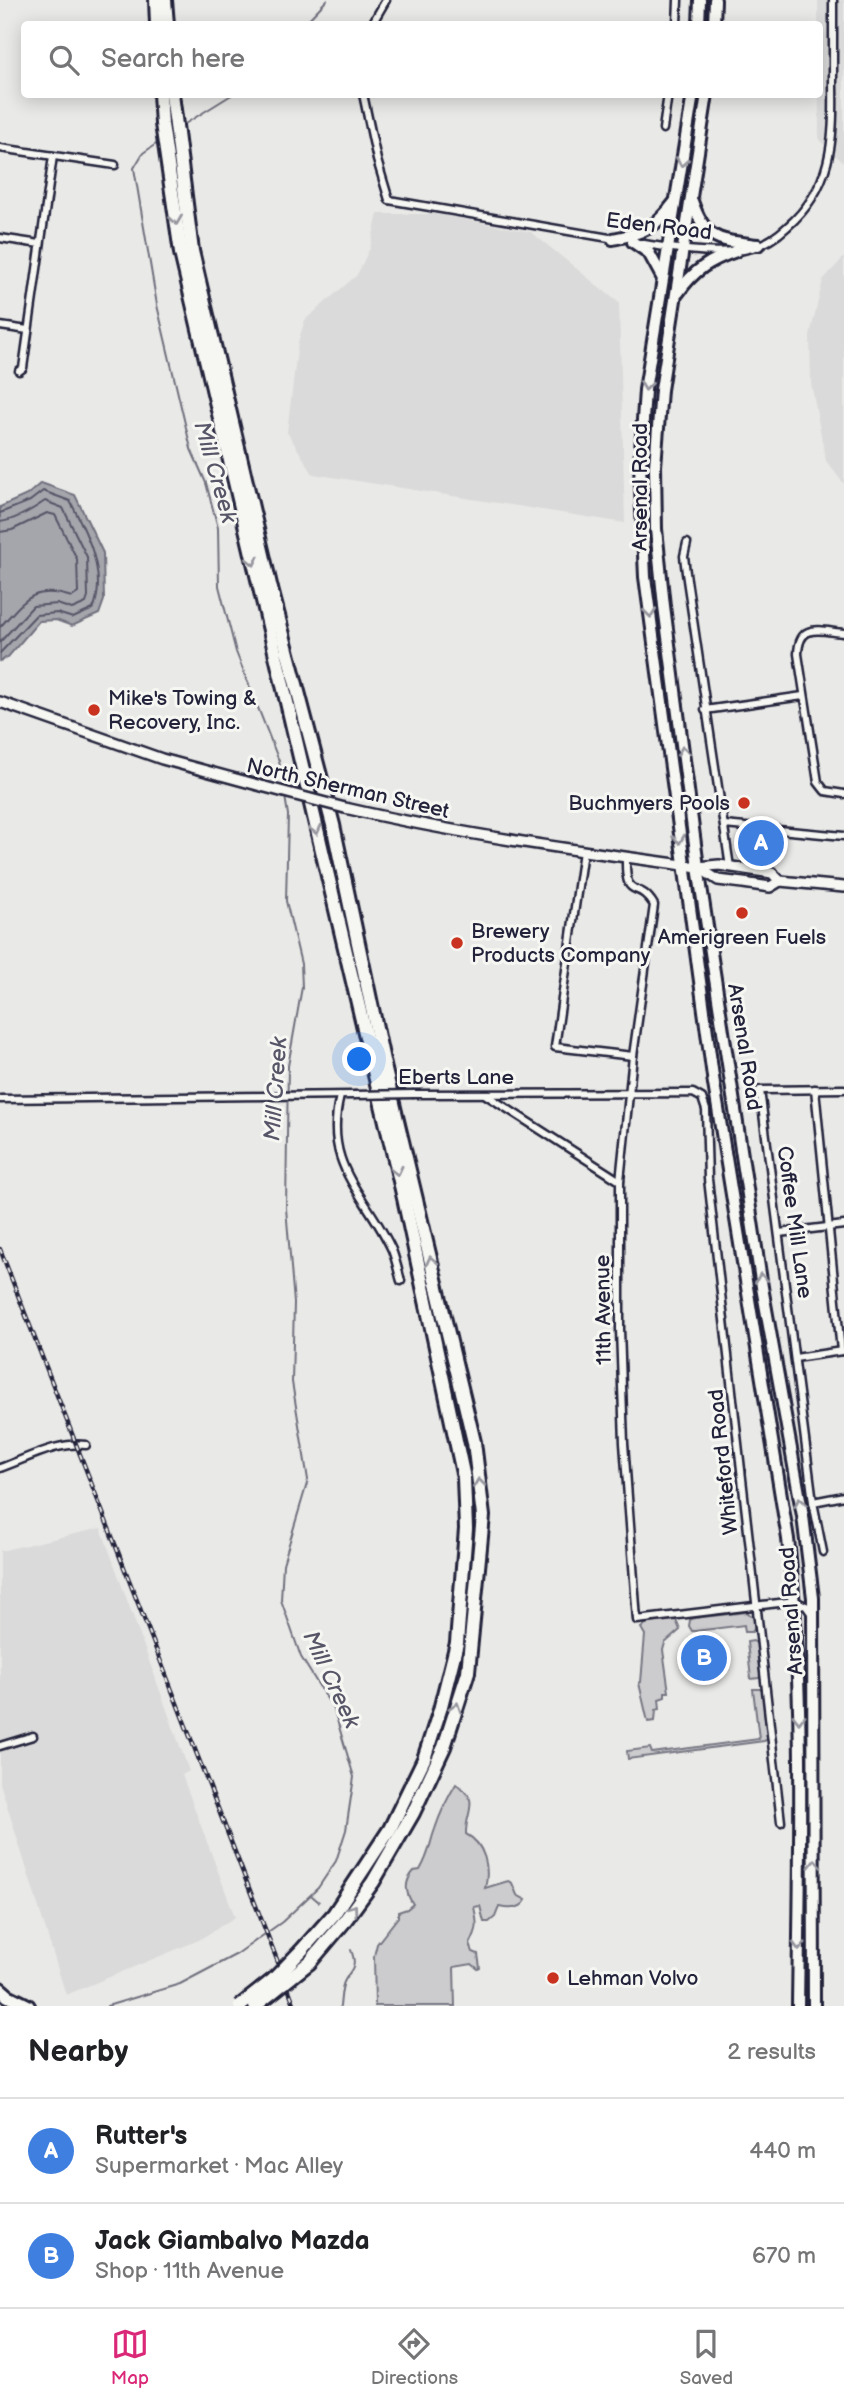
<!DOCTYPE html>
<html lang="en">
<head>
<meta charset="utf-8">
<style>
  body { margin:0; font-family:"Balsamiq Sans",sans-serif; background:#f6f6f6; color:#202124 }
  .you { position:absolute; left:360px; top:1060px; width:24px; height:24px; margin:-18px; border:5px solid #fff; border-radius:50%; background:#1a73e8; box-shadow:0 0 0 10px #1a73e833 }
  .badge { display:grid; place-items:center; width:46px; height:46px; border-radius:50%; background:#db2777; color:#fff; font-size:23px; font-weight:700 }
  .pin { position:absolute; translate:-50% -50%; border:4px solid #fff; box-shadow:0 2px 7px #0006 }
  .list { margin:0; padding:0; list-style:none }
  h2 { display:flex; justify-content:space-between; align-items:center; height:91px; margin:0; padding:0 28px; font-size:30px }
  h2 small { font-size:23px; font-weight:400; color:#757577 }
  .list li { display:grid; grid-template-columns:46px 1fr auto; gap:21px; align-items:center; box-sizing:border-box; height:105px; padding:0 28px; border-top:2px solid #e0e0e0 }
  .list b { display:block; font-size:26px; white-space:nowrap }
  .list p { margin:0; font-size:23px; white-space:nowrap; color:#757577 }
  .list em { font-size:23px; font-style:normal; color:#757577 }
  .icon { flex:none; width:38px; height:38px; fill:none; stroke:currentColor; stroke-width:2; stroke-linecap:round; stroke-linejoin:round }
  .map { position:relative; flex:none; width:844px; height:2006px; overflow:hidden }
  .search { position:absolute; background:#fff; box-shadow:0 4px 18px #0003; left:21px; right:21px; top:21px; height:77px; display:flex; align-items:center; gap:18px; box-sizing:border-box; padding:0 24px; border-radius:7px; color:#757577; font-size:26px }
  .sheet { height:301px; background:#fff }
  nav { display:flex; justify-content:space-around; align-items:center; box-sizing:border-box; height:98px; border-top:2px solid #e0e0e0; background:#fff; font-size:19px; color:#757577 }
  nav a { display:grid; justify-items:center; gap:4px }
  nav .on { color:#db2777 }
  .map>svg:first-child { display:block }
  .built { fill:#dadada }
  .green { fill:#ccccce; stroke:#777784; stroke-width:2 }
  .water { fill:#a5a5ac; stroke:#71717f; stroke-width:2 }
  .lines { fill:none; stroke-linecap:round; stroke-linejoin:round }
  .shore { stroke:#565668; stroke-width:2 }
  .stream { stroke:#71717f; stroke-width:2 }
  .minor-casing { stroke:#22223b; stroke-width:11 }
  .secondary-casing { stroke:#22223b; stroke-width:14 }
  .trunk-casing { stroke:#22223b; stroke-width:16 }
  .motorway-casing { stroke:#22223b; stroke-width:18 }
  .minor { stroke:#f6f6f2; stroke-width:6 }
  .secondary { stroke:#f6f6f2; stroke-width:9 }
  .trunk { stroke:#f6f6f2; stroke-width:10 }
  .motorway { stroke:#f6f6f2; stroke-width:12 }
  .rail-casing { stroke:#22223b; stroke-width:4.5 }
  .rail { stroke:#f6f6f2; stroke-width:2; stroke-dasharray:5; stroke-linecap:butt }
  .minor-bridge-casing { stroke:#22223b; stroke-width:11; stroke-linecap:butt }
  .secondary-bridge-casing { stroke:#22223b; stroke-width:14; stroke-linecap:butt }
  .motorway-bridge-casing { stroke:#22223b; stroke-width:18; stroke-linecap:butt }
  .minor-bridge { stroke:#f6f6f2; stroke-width:6 }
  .secondary-bridge { stroke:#f6f6f2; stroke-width:9 }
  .motorway-bridge { stroke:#f6f6f2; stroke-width:12 }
  .oneway { stroke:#9797a0 }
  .poi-dot { fill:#c8321e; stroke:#f6f6f2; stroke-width:2.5 }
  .labels { text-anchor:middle; stroke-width:6; stroke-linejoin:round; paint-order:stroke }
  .street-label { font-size:21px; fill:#22223b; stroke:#f6f6f2 }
  .poi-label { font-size:21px; fill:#22223b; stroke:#f6f6f2; text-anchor:start }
  .water-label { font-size:23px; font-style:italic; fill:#565668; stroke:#f6f6f2 }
</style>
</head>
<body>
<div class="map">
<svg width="844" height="2006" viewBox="0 0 844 2006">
  <rect width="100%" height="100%" fill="#e9e9e7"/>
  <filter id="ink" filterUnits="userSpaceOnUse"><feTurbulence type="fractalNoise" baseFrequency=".0143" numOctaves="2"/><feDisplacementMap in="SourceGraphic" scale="14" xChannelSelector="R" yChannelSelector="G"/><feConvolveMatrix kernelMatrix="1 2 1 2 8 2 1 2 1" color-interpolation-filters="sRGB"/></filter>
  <g filter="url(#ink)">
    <!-- built -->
    <g class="built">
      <polygon points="818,0 844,0 844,163 819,140"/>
      <polygon points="378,214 436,214 531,232 619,303 625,523 313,474 287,432 298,342 305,320 357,275 370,248"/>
      <polygon points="844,257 844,484 826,461 811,383 810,335 823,280"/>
      <polygon points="101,1528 189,1771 182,1775 235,1917 199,1940 66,1995 0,1783 0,1551"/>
    </g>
    <!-- green -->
    <g class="green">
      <polygon points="747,1612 755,1619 756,1626 752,1632 745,1632 744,1625 695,1631 692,1631 689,1626 690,1620 694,1618"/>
      <polygon points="676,1620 680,1630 665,1643 663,1650 669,1692 665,1692 665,1697 659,1699 660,1709 656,1710 655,1721 648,1722 639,1683 641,1682 645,1635 641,1628 647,1623"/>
      <polygon points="753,1641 758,1644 762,1673 759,1678 751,1679 747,1642"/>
      <polygon points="753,1689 761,1689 764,1693 770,1738 764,1741 628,1759 627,1751 650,1748 652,1753 759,1739"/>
      <path d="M456 1784C482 1799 465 1813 466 1834 485 1844 490 1868 485 1888L508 1881 512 1883 517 1895 526 1900C521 1910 508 1909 499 1907L495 1917 489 1922H484L480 1906 474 1907C478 1925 478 1929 470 1944L473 1952 478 1954 480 1968 478 1969 472 1964 454 1967 455 2006H375L374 1956 377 1944 398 1917V1912L407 1909 413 1904C405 1892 404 1882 414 1871L420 1870C430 1853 429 1845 435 1829 440 1814 448 1797 456 1784Z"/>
    </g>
    <!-- water -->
    <polygon class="water" points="41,483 75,495 103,553 104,600 99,614 72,626 56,620 39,621 8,657 0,661 0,507 27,495"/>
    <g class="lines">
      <!-- shore -->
      <g class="shore">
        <path d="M0 513 30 501 43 491 70 501C86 531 108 575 93 609L73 618 57 613 36 615 0 653"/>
        <path d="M0 522C16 520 32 510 45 501L63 508 87 557 88 597 86 603 72 609 57 604 33 606 0 642"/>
        <path d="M0 532 12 530 47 513 55 515 77 559 78 593 72 597C32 584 24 601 0 627"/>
      </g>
      <!-- stream -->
      <g class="stream">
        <polyline points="304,24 327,0"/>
        <polyline points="180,127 233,94"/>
        <polyline points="159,142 143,153 134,168 157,305 191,449 206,483 218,528 219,586 236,652 279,761 284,787"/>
        <polyline points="312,1896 319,1902"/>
        <polyline points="107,2006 180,1984 237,1954 282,1922 318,1888 336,1861 346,1830 354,1777 334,1710 301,1657 281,1600 283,1564 308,1480 292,1382 294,1303 286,1208 288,1066 302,987 301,964 286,901 288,815 285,796"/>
        <path d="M340 2006C341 1999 341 1989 344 1982 351 1968 358 1968 351 1950"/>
      </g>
      <!-- minor casing -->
      <g class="minor-casing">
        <g id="minor">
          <polyline points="372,24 386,0"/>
          <polyline points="677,24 678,0"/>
          <polyline points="363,94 377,160 389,200 615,239"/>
          <polyline points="663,129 668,94"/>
          <polyline points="0,148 115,165"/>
          <polyline points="0,238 40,244"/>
          <path d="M639 243C670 248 704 254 735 251 756 250 772 241 787 227 832 188 834 141 833 86 833 57 833 29 833 0"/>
          <polyline points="0,326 28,330"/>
          <polyline points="19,371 23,368 53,156"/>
          <polyline points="687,543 684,556 686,573 730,867"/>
          <path d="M844 633C820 631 799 622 798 654L818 782 825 791 844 794"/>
          <polyline points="705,710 803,696"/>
          <polyline points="724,825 844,836"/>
          <polyline points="583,851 555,1047 633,1056"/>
          <path d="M626 857C625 904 637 877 654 905L633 1056 620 1181V1329L624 1443 637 1620 795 1601 806 1606 811 1613"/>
          <polyline points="815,1089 841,1351"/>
          <polyline points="414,1094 693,1093 702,1098 706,1110 708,1179 781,1822"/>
          <polyline points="486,1095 620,1181"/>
          <path d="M340 1096C322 1167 366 1193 392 1250 396 1260 398 1271 401 1281"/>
          <polyline points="0,1099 354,1095"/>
          <polyline points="779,1233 844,1225"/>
          <polyline points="795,1358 842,1351"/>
          <path d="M0 1468C26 1459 58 1441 86 1445"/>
          <polyline points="813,1502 844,1496"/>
          <polyline points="823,1552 813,1502 760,1090 844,1089"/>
          <polyline points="0,1746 33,1736"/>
        </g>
      </g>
      <!-- secondary casing -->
      <g class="secondary-casing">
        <g id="secondary">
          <polyline points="0,702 162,759 265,787"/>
          <path d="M345 808C462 835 580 851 698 867L719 865 772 873 780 881"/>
          <polyline points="698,867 718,880 743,883 770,887 780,881 844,887"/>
        </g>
      </g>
      <!-- trunk casing -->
      <g class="trunk-casing">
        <g id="trunk">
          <polyline points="699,24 700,0"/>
          <polyline points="714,24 715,0"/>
          <path d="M693 94 645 390 640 465 645 577 714 1084 788 1539C805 1694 800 1851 798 2006"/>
          <polyline points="707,94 661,390 655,466 656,529 664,606 698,867 762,1287 803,1516 813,1598 814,2006"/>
          <path d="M692 201C706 242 719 240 758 245"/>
          <path d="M613 239C644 233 655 228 674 203"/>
          <polyline points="633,242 649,253 662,277"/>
          <path d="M678 293C694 270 710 260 736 251"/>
        </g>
      </g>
      <!-- motorway casing -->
      <g class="motorway-casing">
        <g id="motorway">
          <polyline points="156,0 157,24"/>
          <polyline points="165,0 167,24"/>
          <polyline points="160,94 162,124 181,253 404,1198 464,1478 466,1529 457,1643 440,1710 424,1759 390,1829 334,1914 301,1951"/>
          <polyline points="172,94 192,251 271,589 333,825 385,1070 474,1442 483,1516 468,1672 444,1747 413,1813 373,1882 343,1923 310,1962"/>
          <polyline points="0,1989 8,1996 28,2006"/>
        </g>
      </g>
      <!-- minor -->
      <use href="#minor" class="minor"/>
      <!-- secondary -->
      <use href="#secondary" class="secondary"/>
      <!-- trunk -->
      <use href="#trunk" class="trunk"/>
      <!-- motorway -->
      <use href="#motorway" class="motorway"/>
      <!-- rail casing -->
      <g class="rail-casing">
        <polyline id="rail" points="0,1249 295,2006"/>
      </g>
      <!-- rail -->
      <use href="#rail" class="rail"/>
      <!-- minor-bridge casing -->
      <g class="minor-bridge-casing">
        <polyline id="minor-bridge" points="354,1095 414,1094"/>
      </g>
      <!-- secondary-bridge casing -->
      <g class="secondary-bridge-casing">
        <polyline id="secondary-bridge" points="265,787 345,808"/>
      </g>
      <!-- motorway-bridge casing -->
      <g class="motorway-bridge-casing">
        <g id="motorway-bridge">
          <polyline points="240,2006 273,1980 301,1951"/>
          <polyline points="255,2006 310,1962"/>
        </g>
      </g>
      <!-- minor-bridge -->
      <use href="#minor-bridge" class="minor-bridge"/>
      <!-- secondary-bridge -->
      <use href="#secondary-bridge" class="secondary-bridge"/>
      <!-- motorway-bridge -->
      <use href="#motorway-bridge" class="motorway-bridge"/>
    </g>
    <!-- one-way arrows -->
    <defs><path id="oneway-chevron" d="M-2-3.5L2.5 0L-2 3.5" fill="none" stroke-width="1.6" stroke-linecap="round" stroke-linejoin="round" transform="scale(1.75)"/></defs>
    <g class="oneway">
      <use href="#oneway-chevron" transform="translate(682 162) rotate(100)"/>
      <use href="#oneway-chevron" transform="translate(176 220) rotate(82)"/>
      <use href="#oneway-chevron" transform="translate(646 386) rotate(97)"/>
      <use href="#oneway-chevron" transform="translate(253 561) rotate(77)"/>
      <use href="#oneway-chevron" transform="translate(650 613) rotate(83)"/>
      <use href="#oneway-chevron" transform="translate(683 751) rotate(-98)"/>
      <use href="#oneway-chevron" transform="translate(316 830) rotate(77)"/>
      <use href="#oneway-chevron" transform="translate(679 839) rotate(82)"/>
      <use href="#oneway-chevron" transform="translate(397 1171) rotate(77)"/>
      <use href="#oneway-chevron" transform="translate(431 1261) rotate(-103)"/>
      <use href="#oneway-chevron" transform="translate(761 1278) rotate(-99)"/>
      <use href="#oneway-chevron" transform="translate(479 1483) rotate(-97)"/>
      <use href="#oneway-chevron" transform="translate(800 1502) rotate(-100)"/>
      <use href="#oneway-chevron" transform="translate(456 1707) rotate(-72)"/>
      <use href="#oneway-chevron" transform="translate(799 1719) rotate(90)"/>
      <use href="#oneway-chevron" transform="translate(815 1864) rotate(-90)"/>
      <use href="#oneway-chevron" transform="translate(353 1909) rotate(-54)"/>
      <use href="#oneway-chevron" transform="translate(799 1946) rotate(91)"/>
    </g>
  </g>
  <!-- markers -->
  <g class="poi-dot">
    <circle cx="94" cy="710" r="7"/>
    <circle cx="744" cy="803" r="7"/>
    <circle cx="742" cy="913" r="7"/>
    <circle cx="457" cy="943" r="7"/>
    <circle cx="553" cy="1978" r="7"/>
  </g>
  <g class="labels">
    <!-- street labels -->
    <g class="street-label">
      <text transform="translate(659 226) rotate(7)" y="7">Eden Road</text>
      <text transform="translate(640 487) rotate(-90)" y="7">Arsenal Road</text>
      <text transform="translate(348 788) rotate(13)" y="7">North Sherman Street</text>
      <text transform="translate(745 1047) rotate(81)" y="7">Arsenal Road</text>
      <text x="456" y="1084">Eberts Lane</text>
      <text transform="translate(795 1222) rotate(82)" y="7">Coffee Mill Lane</text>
      <text transform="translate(603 1310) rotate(-91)" y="7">11th Avenue</text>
      <text transform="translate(723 1462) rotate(-96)" y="7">Whiteford Road</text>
      <text transform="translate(791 1611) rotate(-94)" y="7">Arsenal Road</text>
    </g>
    <!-- poi labels -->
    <g class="poi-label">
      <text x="108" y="705">Mike's Towing &amp;<tspan x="108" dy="24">Recovery, Inc.</tspan></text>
      <text x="730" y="810" text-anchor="end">Buchmyers Pools</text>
      <text x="471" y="938">Brewery<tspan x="471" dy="24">Products Company</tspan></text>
      <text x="742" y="944" text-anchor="middle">Amerigreen Fuels</text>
      <text x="567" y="1985">Lehman Volvo</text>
    </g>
    <!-- water labels -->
    <g class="water-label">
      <text transform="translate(216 472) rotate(74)" y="8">Mill Creek</text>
      <text transform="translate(275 1089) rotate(-86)" y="8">Mill Creek</text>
      <text transform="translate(332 1679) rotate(65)" y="8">Mill Creek</text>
    </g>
  </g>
</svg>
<div class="you"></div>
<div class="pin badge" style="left:761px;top:843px;background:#3f7fe0">A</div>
<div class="pin badge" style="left:704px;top:1658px;background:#3f7fe0">B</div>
<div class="search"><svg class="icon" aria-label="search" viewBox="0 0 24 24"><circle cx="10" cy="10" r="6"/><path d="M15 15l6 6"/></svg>Search here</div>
</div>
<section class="sheet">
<h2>Nearby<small>2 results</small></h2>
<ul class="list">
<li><span class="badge" style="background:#3f7fe0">A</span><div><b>Rutter's</b><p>Supermarket · Mac Alley</p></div><em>440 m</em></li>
<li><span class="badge" style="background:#3f7fe0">B</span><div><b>Jack Giambalvo Mazda</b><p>Shop · 11th Avenue</p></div><em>670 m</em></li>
</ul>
</section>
<nav>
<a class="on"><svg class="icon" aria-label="map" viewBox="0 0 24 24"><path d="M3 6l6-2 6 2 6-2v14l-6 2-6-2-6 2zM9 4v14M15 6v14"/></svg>Map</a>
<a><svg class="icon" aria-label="directions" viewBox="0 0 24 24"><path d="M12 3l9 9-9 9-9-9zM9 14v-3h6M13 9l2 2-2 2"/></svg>Directions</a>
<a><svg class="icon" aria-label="saved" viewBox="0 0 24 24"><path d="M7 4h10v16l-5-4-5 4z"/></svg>Saved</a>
</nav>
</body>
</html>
